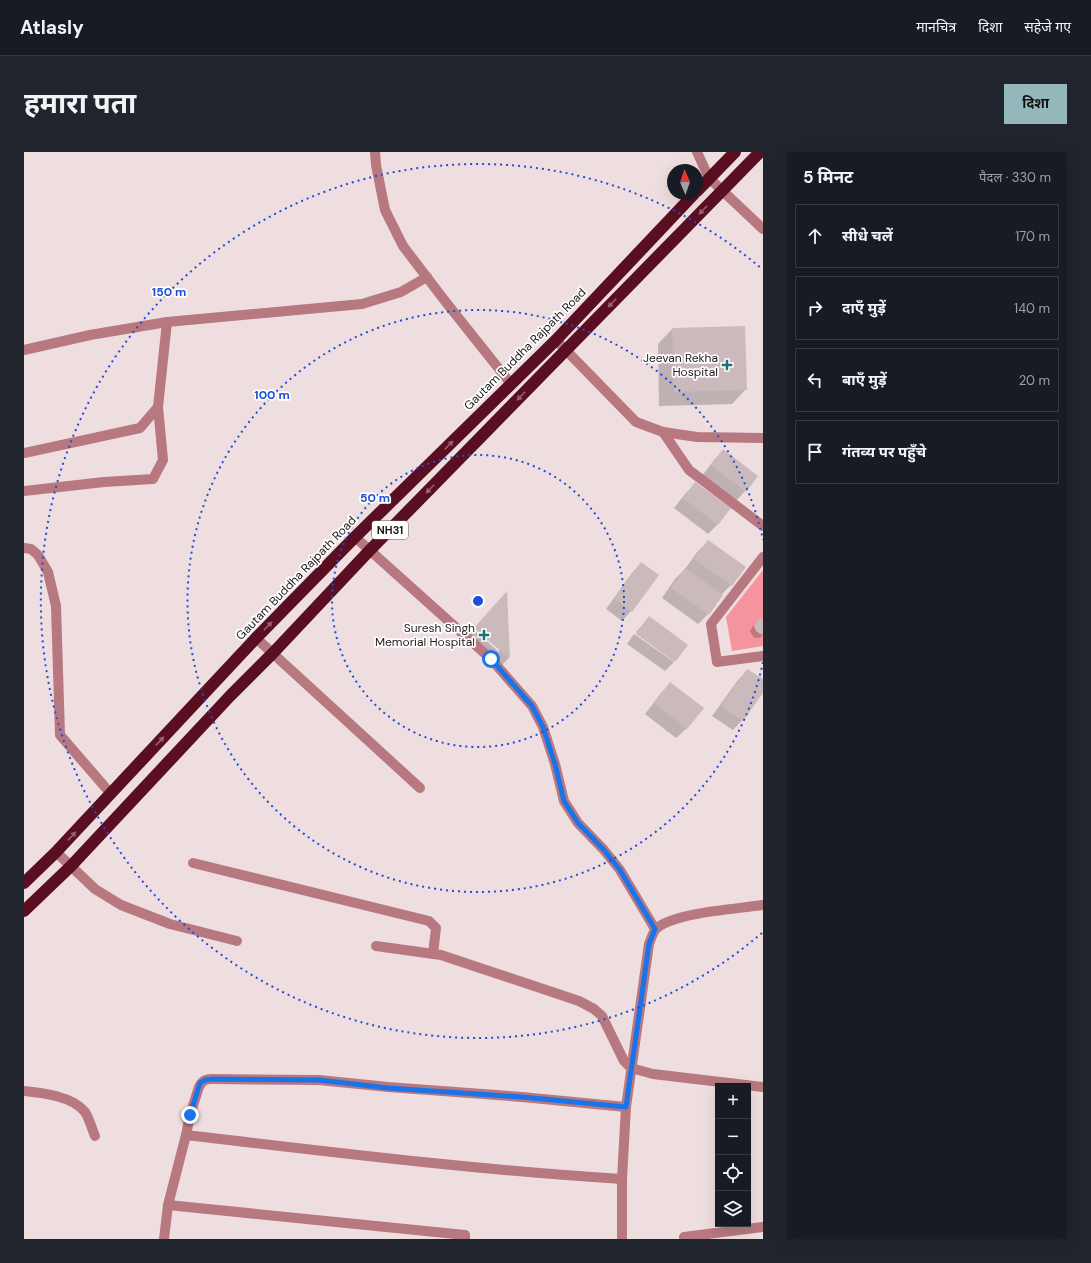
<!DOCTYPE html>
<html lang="hi">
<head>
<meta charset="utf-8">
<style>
  body { margin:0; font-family:"DM Sans","Noto Sans Devanagari",sans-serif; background:#20242c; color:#f1f3f6 }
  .controls { position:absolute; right:12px; bottom:12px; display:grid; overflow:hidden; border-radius:0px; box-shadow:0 4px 16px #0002 }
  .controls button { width:36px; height:36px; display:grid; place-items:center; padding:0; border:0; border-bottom:1px solid #363941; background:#171b24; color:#f1f3f6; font:20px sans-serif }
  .compass { position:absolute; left:643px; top:12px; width:36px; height:36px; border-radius:50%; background:#171b24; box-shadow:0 4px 16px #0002; rotate:358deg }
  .stop { position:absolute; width:12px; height:12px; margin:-9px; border:3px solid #1a73e8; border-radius:50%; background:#fff }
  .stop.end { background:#1a73e8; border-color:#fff; box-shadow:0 1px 4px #0008 }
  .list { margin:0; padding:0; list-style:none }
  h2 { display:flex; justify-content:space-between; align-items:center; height:52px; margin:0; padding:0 16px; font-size:17px }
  h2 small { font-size:13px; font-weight:400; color:#9ea1a6 }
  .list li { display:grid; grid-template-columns:26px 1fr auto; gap:12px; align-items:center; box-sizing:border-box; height:64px; margin:0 8px 8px; padding:0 8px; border:1px solid #363941; border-radius:0px }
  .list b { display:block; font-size:15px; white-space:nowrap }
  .list em { font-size:13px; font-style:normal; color:#9ea1a6 }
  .icon { flex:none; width:22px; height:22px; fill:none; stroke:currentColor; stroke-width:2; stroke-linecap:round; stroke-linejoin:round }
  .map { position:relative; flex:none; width:739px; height:1087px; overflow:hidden; border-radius:0px }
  header { display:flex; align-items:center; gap:24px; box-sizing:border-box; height:56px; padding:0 20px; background:#171b24; border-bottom:1px solid #363941 }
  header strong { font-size:19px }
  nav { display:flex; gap:22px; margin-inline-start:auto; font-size:14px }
  .intro { display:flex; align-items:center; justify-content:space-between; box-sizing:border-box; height:96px; padding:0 24px }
  h1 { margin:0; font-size:28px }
  .button { padding:10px 18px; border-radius:0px; background:#94b7bb; color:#111; font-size:14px; font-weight:700 }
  main { display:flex; gap:24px; padding:0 24px }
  aside { flex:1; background:#171b24; border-radius:0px; box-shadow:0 4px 16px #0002 }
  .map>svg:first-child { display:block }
  .green { fill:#f5939f }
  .shadow { fill:#0003 }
  .building { fill:#cbbabb }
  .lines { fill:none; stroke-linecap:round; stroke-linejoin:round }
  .minor { stroke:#b8787f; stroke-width:10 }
  .highway { stroke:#5a0e21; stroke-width:12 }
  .oneway { fill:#94626f }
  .route { stroke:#1a73e8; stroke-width:5 }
  .ring { fill:none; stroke:#1d4ed8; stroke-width:2; stroke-dasharray:2 4 }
  .poi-dot { fill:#226d73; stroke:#fff; stroke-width:1.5 }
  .labels { text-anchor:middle; stroke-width:3.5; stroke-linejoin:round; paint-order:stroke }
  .shield { fill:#fff; stroke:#635f5f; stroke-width:1 }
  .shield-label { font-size:11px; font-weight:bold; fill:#201a1b }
  .street-label { font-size:12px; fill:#201a1b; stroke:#fff }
  .poi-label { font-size:12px; fill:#201a1b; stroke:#fff; text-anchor:end }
  .centre { fill:#1d4ed8; stroke:#fff; stroke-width:2 }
  .ring-label { font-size:12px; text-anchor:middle; font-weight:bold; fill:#1d4ed8; stroke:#fff; stroke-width:3.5; stroke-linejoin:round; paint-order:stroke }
</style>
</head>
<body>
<header>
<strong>Atlasly</strong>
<nav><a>मानचित्र</a><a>दिशा</a><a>सहेजे गए</a></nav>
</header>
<div class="intro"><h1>हमारा पता</h1><a class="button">दिशा</a></div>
<main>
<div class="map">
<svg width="739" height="1087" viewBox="0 0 739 1087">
  <rect width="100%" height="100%" fill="#efdedf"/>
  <!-- green -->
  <polygon class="green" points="739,418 739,494 708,499 702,465"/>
  <!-- shadow -->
  <g class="shadow">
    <polygon points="648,177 722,237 708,252 635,254 634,192"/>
    <polygon points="699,299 721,339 712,349 678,324 690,308"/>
    <polygon points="672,331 694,372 684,382 650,356 662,341"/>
    <polygon points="684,390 720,415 707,433 697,443 684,462 674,472 638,446 651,427 661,417 674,399"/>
    <polygon points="617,411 607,459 598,469 582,457 608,421"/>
    <polygon points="482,442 484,507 475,516 441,487 449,477 475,500"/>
    <polygon points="625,466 651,508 612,480"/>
    <polygon points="739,468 739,482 736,486 731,486 728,483 726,479 729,474 734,469"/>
    <polygon points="610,482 650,510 641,519 603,492"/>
    <polygon points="724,518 739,528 739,539 718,568 709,578 688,564 714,528"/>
    <polygon points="646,532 678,556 662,577 652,586 621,562 637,541"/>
  </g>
  <!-- building -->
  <g class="building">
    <polygon points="721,174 723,238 650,240 648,176"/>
    <polygon points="699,297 734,324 722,340 687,313"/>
    <polygon points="671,330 707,356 694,373 659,346"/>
    <polygon points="684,388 722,415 708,434 670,407"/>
    <polygon points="617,410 635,423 608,460 590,447"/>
    <polygon points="661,416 699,443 685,463 647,436"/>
    <polygon points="483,439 486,507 450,476"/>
    <polygon points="625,464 664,493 651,510 612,482"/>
    <polygon points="739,466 739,482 736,482 732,479 730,474 734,468"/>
    <polygon points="723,517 739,527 739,541 719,569 697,554"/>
    <polygon points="646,530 680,556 663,577 630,551"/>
  </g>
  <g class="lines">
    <!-- minor -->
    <g class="minor">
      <polyline points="351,0 352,13 361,58 379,94 421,149 487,232"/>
      <polyline points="673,0 685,26 739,77"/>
      <polyline points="532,188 612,270 639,280 673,285 739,286"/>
      <polyline points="0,198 66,183 143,170 338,152 377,140 403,125"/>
      <polyline points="639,280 665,318 739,374"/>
      <polyline points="0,301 116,276 134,255 143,170"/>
      <polyline points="0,339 80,330 129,327 139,308 134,255"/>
      <polyline points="331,385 467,507 508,554 519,575 531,612 540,649 554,671 580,698 596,718 631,777"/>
      <polyline points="0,396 7,397 14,403 24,420 32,454 36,583 87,642"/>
      <polyline points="739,405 687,472 693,510 739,504"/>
      <polyline points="232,486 396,636"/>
      <polyline points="32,700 71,737 97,753 146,772 213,789"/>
      <polyline points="169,711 405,769 412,776 409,802"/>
      <polyline points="352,794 417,803 555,849 570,857 578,864 600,909 607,916 629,922 739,935"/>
      <path d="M0 939C19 941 48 944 61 960 65 966 68 977 71 984"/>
      <path d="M162 983C307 1000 452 1018 598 1027"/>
      <polyline points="144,1053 441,1083 441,1087"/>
      <polyline points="660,1085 739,1075"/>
      <path d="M140 1087 144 1053 162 983 166 963 175 935C178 929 181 927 188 927L295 928 364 935 498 945 602 955"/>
      <path d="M598 1087V1027L602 955 625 792C627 787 629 779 633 776 653 760 713 757 739 753"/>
    </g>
    <!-- highway -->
    <g class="highway">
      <polyline points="673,39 711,0"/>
      <polyline points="0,731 32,700 232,486 331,385 532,188 670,42"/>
      <polyline points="0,759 47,714 206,544 249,501 346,398 736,0"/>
    </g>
  </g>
  <!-- one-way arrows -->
  <defs><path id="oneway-solid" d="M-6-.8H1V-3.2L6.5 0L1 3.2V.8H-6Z"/></defs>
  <g class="oneway">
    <use href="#oneway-solid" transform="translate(679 58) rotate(134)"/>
    <use href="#oneway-solid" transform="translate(588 151) rotate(134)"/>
    <use href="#oneway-solid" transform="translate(497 244) rotate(134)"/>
    <use href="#oneway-solid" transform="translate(425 293) rotate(-45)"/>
    <use href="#oneway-solid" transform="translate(406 337) rotate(134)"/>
    <use href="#oneway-solid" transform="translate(244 474) rotate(-46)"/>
    <use href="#oneway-solid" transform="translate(136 589) rotate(-47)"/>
    <use href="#oneway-solid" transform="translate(48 684) rotate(-47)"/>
  </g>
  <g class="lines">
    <!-- route -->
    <polyline class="route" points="166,963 176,931 181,928 188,927 295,928 364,936 498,945 602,955 625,792 631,777 596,718 580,698 554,671 540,649 531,612 519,575 508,554 467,507"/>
  </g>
  <!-- distance rings -->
  <g class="ring">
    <circle cx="454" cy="449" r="146"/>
    <path d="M739 510A291 291 0 1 1 739 388"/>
    <path d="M738 781A437 437 0 1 1 738 117"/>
  </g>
  <!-- markers -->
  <g class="poi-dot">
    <path d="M701 207h4v4h4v4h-4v4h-4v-4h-4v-4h4z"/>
    <path d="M458 477h4v4h4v4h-4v4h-4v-4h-4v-4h4z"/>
  </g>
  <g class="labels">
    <!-- shield labels -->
    <rect class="shield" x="348" y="369" width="36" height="18" rx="3"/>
    <g class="shield-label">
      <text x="366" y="382">NH31</text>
    </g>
    <!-- street labels -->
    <g class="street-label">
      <text transform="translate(501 197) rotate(-45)" y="4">Gautam Buddha Rajpath Road</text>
      <text transform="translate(272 426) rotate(-46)" y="4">Gautam Buddha Rajpath Road</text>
    </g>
    <!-- poi labels -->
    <g class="poi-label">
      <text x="694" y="210">Jeevan Rekha<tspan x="694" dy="14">Hospital</tspan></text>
      <text x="451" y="480">Suresh Singh<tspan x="451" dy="14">Memorial Hospital</tspan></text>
    </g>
  </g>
  <circle cx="454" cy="449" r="6" class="centre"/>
  <g class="ring-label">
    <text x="145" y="144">150 m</text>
    <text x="248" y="247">100 m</text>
    <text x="351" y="350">50 m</text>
  </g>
</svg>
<div class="controls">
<button>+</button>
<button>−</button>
<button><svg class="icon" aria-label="locate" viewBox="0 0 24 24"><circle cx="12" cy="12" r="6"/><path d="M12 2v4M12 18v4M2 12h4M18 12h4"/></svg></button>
<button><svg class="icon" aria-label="layers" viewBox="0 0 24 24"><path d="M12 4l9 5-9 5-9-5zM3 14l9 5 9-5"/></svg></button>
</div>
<svg class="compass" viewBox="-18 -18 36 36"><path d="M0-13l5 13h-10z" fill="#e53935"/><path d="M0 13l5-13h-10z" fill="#9ea1a6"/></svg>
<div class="stop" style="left:467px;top:507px"></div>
<div class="stop end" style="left:166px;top:963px"></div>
</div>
<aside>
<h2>5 मिनट<small>पैदल · 330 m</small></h2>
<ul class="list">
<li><svg class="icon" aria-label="ahead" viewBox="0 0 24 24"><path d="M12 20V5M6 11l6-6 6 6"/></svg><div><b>सीधे चलें</b></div><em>170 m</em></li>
<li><svg class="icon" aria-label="right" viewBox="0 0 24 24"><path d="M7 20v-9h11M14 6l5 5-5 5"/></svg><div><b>दाएँ मुड़ें</b></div><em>140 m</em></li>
<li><svg class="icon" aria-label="left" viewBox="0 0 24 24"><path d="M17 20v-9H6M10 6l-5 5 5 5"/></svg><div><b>बाएँ मुड़ें</b></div><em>20 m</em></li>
<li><svg class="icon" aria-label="arrive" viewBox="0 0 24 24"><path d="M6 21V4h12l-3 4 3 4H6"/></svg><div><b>गंतव्य पर पहुँचे</b></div></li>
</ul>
</aside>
</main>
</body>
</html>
